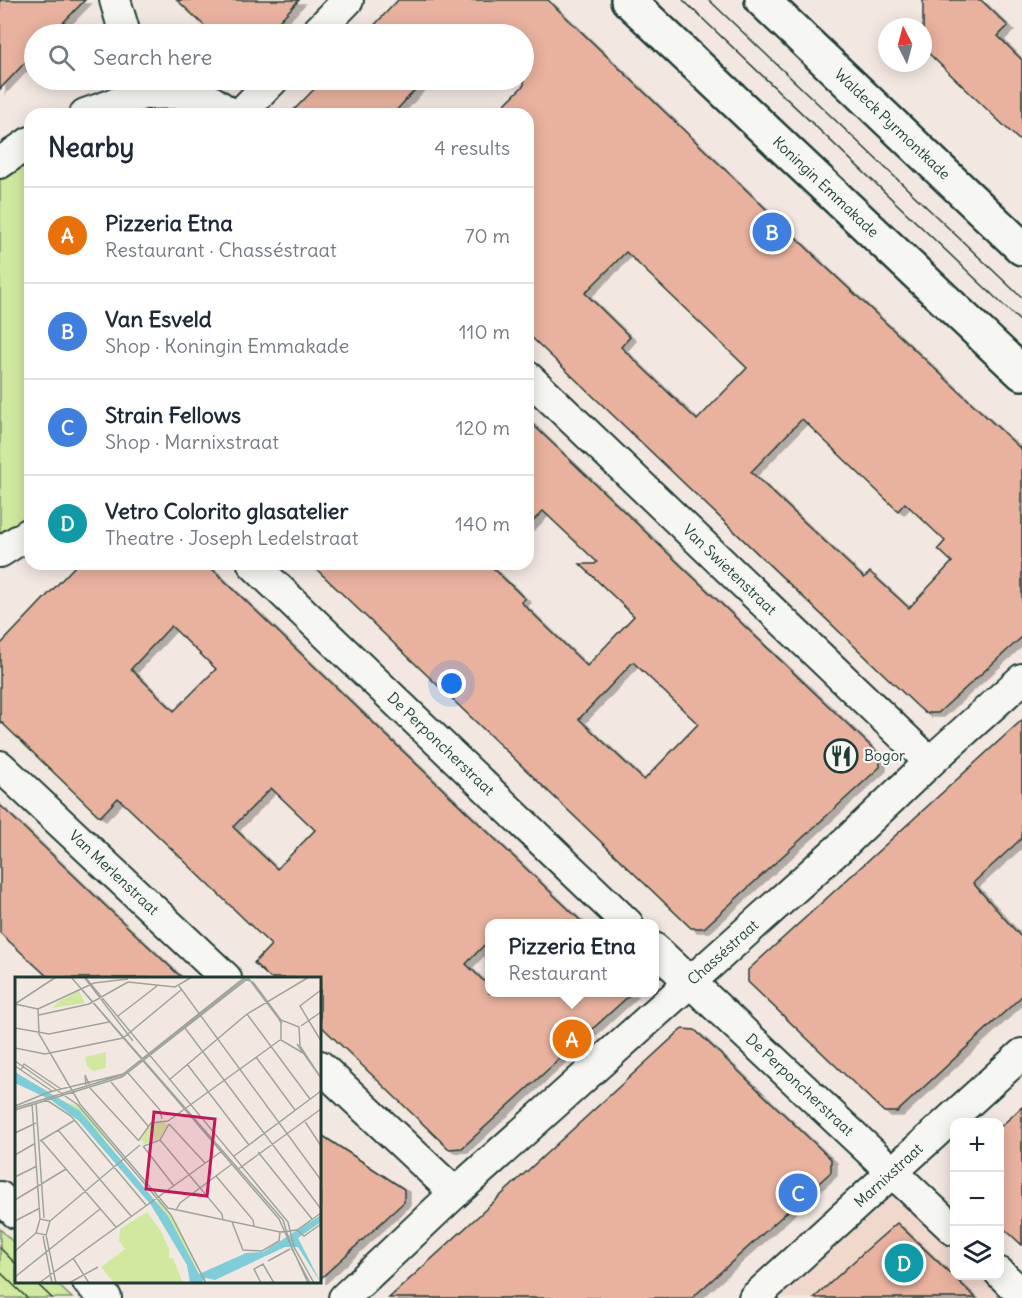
<!DOCTYPE html>
<html lang="en">
<head>
<meta charset="utf-8">
<style>
  body { margin:0; font-family:Delius,sans-serif; background:#f6f6f7; color:#1f2937 }
  .controls { position:absolute; right:18px; bottom:18px; display:grid; overflow:hidden; border-radius:12px; box-shadow:0 3px 15px #0003 }
  .controls button { width:54px; height:54px; display:grid; place-items:center; padding:0; border:0; border-bottom:2px solid #e0e1e3; background:#fff; color:#1f2937; font:30px sans-serif }
  .compass { position:absolute; left:878px; top:18px; width:54px; height:54px; border-radius:50%; background:#fff; box-shadow:0 3px 15px #0003; rotate:354deg }
  .you { position:absolute; left:452px; top:684px; width:21px; height:21px; margin:-15px; border:4px solid #fff; border-radius:50%; background:#1a73e8; box-shadow:0 0 0 9px #1a73e833 }
  .badge { display:grid; place-items:center; width:39px; height:39px; border-radius:50%; background:#1f3d34; color:#fff; font-size:20px; font-weight:700 }
  .pin { position:absolute; translate:-50% -50%; border:3px solid #fff; box-shadow:0 2px 6px #0006 }
  .popup { position:absolute; left:485px; top:919px; width:174px; height:78px; box-sizing:border-box; display:grid; place-content:center; border-radius:12px; background:#fff; filter:drop-shadow(0 2px 4px #0005); font-size:20px; white-space:nowrap; color:#747a83 }
  .popup b { font-size:22px; color:#1f2937 }
  .popup::after { content:''; position:absolute; left:50%; top:100%; margin-left:-12px; border:12px solid transparent; border-top-color:#fff }
  .list { margin:0; padding:0; list-style:none }
  h2 { display:flex; justify-content:space-between; align-items:center; height:78px; margin:0; padding:0 24px; font-size:26px }
  h2 small { font-size:20px; font-weight:400; color:#747a83 }
  .list li { display:grid; grid-template-columns:39px 1fr auto; gap:18px; align-items:center; box-sizing:border-box; height:96px; padding:0 24px; border-top:2px solid #e0e1e3 }
  .list b { display:block; font-size:22px; white-space:nowrap }
  .list p { margin:0; font-size:20px; white-space:nowrap; color:#747a83 }
  .list em { font-size:20px; font-style:normal; color:#747a83 }
  .icon { flex:none; width:33px; height:33px; fill:none; stroke:currentColor; stroke-width:2; stroke-linecap:round; stroke-linejoin:round }
  .map { position:relative; flex:none; width:1022px; height:1298px; overflow:hidden }
  .search { position:absolute; background:#fff; box-shadow:0 3px 15px #0003; left:24px; top:24px; width:510px; height:66px; display:flex; align-items:center; gap:15px; box-sizing:border-box; padding:0 21px; border-radius:33px; color:#747a83; font-size:22px }
  .panel { position:absolute; background:#fff; box-shadow:0 3px 15px #0003; left:24px; top:108px; width:510px; height:462px; border-radius:18px }
  .map>svg:first-child { display:block }
  .built { fill:#f0d8cd }
  .green { fill:#d0e99f; stroke:#78936a; stroke-width:1.5 }
  .building { fill:#e9b29f; stroke:#1f3d34; stroke-width:1.5; fill-rule:evenodd; filter:url(#shadow) }
  .lines { fill:none; stroke-linecap:round; stroke-linejoin:round }
  .minor-casing { stroke:#1f3d34; stroke-width:34 }
  .secondary-casing { stroke:#1f3d34; stroke-width:38 }
  .minor { stroke:#f6f6f2; stroke-width:30 }
  .secondary { stroke:#f6f6f2; stroke-width:33 }
  .tram { stroke:#1f3d34; stroke-width:1.5 }
  .labels { text-anchor:middle; stroke-width:4.5; stroke-linejoin:round; paint-order:stroke }
  .street-label { font-size:15px; fill:#1f3d34; stroke:#f6f6f2 }
  .poi-label { font-size:15px; fill:#1f3d34; stroke:#f6f6f2; text-anchor:start }
  .inset-road { fill:none; stroke:#9ea49c; stroke-width:1.5 }
  .view { fill:#c2185b; fill-opacity:0.15; stroke:#c2185b; stroke-width:3 }
  .inset-edge { fill:none; stroke:#1f3d34; stroke-width:3 }
</style>
</head>
<body>
<div class="map">
<svg width="1022" height="1298" viewBox="0 0 1022 1298">
  <defs>
    <filter id="shadow"><feDropShadow dx="6" dy="4" stdDeviation="0" flood-color="#0004"/></filter>
  </defs>
  <rect width="100%" height="100%" fill="#f3e8e1"/>
  <filter id="ink" filterUnits="userSpaceOnUse"><feTurbulence type="fractalNoise" baseFrequency=".0167" numOctaves="2"/><feDisplacementMap in="SourceGraphic" scale="12" xChannelSelector="R" yChannelSelector="G"/><feConvolveMatrix kernelMatrix="1 2 1 2 8 2 1 2 1" color-interpolation-filters="sRGB"/></filter>
  <g filter="url(#ink)">
    <!-- built -->
    <polygon class="built" points="893,1171 954,1237 954,1276 990,1276 1011,1298 764,1298"/>
    <!-- green -->
    <g class="green">
      <polygon points="30,160 30,520 0,539 0,178"/>
      <polygon points="0,1229 16,1245 16,1282 55,1282 72,1298 0,1298"/>
    </g>
    <!-- building -->
    <g class="building">
      <polygon points="0,0 85,0 52,34 34,34 34,53 0,89"/>
      <polygon points="177,0 299,0 267,34 213,34"/>
      <path d="M398 0H548L815 256H814L1022 450V637L938 713H925L917 706 528 334V114H495L524 85V34H366ZM626 252 747 368 697 420 621 347 630 337 585 293ZM802 419 898 511 905 503 945 541 938 549 952 562 909 608 870 572 864 578 751 472Z"/>
      <polygon points="923,0 981,0 1008,26 998,36 1022,60 1022,143 923,48"/>
      <polygon points="323,80 424,80 393,114 290,114"/>
      <path d="M528 420 880 755V767L704 928H691L311 564H489L525 599 521 602 587 666 634 616 580 564H595L597 562 543 511 528 526ZM633 662 698 724 644 780 579 719Z"/>
      <path d="M77 564H207L584 924H489V940L466 964 489 986V993H632L462 1148 449 1149 320 1025V978H270L254 963 271 945 176 853 118 798 100 817 0 721V645ZM171 626 216 669 174 711 131 669ZM271 788 315 830 277 869 233 827Z"/>
      <polygon points="1022,720 1022,838 973,883 1022,938 1022,996 897,1112 884,1112 748,982 748,970"/>
      <polygon points="0,805 114,914 182,978 49,978 0,933"/>
      <polygon points="682,1029 695,1030 831,1159 831,1172 692,1298 389,1298"/>
      <polygon points="1022,1107 1022,1245 999,1224 999,1128"/>
      <polygon points="320,1134 404,1189 404,1202 320,1279"/>
      <polygon points="897,1223 976,1298 814,1298 864,1252"/>
    </g>
    <g class="lines">
      <!-- minor casing -->
      <g class="minor-casing">
        <g id="minor">
          <polyline points="115,0 125,34"/>
          <polyline points="315,34 348,0"/>
          <polyline points="85,114 143,94 185,93 210,100 231,114"/>
          <polyline points="240,114 273,80"/>
          <polyline points="0,163 30,142"/>
          <path id="s1" d="M528 377 930 762"/>
          <polyline points="0,552 30,533"/>
          <path id="s2" d="M253 564 628 924"/>
          <path id="s3" d="M0 766 226 978"/>
          <path id="s4" d="M654 948 954 1230"/>
          <polyline points="320,1066 455,1193"/>
          <polyline points="0,1197 16,1213"/>
          <polyline points="1000,1273 1022,1295"/>
          <polyline points="88,1282 106,1298"/>
          <path id="s5" d="M344 1298 455 1193 844 844 930 762 1022 679"/>
          <path id="s6" d="M754 1298 1022 1054"/>
        </g>
      </g>
      <!-- secondary casing -->
      <g class="secondary-casing">
        <g id="secondary">
          <path id="s7" d="M628 0 1022 373"/>
          <path id="s8" d="M762 0 1022 248"/>
        </g>
      </g>
      <!-- minor -->
      <use href="#minor" class="minor"/>
      <!-- secondary -->
      <use href="#secondary" class="secondary"/>
      <!-- tram -->
      <g class="tram">
        <polyline points="683,0 1022,323"/>
        <polyline points="709,0 1022,298"/>
        <polyline points="0,1248 16,1264"/>
        <polyline points="0,1272 27,1298"/>
        <polyline points="35,1282 52,1298"/>
      </g>
    </g>
  </g>
  <!-- icons -->
  <defs>
    <g id="restaurant-ring" transform="scale(1.725)"><circle r="9.5" fill="#f6f6f2" stroke="#1f3d34" stroke-width="1.5"/><path d="M-5-6h1v4h1v-4h1v4h1v-4h1v5L-1.5 .5V6h-2V.5L-5-1ZM5-6V6H3V1.5H1.5Q1.5-4 5-6Z" fill="#1f3d34"/></g>
  </defs>
  <g fill-rule="evenodd">
    <use href="#restaurant-ring" x="841" y="756"/>
  </g>
  <g class="labels">
    <!-- street labels -->
    <g class="street-label">
      <text dy="5" stroke="none"><textPath href="#s8" startOffset="180">Waldeck Pyrmontkade</textPath></text>
      <text dy="5" stroke="none"><textPath href="#s7" startOffset="272">Koningin Emmakade</textPath></text>
      <text dy="5" stroke="none"><textPath href="#s1" startOffset="279">Van Swietenstraat</textPath></text>
      <text dy="5" stroke="none"><textPath href="#s2" startOffset="260">De Perponcherstraat</textPath></text>
      <text dy="5" stroke="none"><textPath href="#s3" startOffset="156">Van Merlenstraat</textPath></text>
      <text dy="5" stroke="none"><textPath href="#s5" startOffset="513">Chasséstraat</textPath></text>
      <text dy="5" stroke="none"><textPath href="#s4" startOffset="200">De Perponcherstraat</textPath></text>
      <text dy="5" stroke="none"><textPath href="#s6" startOffset="182">Marnixstraat</textPath></text>
    </g>
    <!-- poi labels -->
    <g class="poi-label">
      <text x="864" y="761">Bogor</text>
    </g>
  </g>
  <!-- overview -->
  <g transform="translate(15 977)">
    <rect width="306" height="306" fill="#f3e8e1"/>
    <path d="M64 14 70 26 37 31 44 24ZM91 75V91L78 94 72 89 70 80ZM51 119 64 128 107 179 52 125 62 129ZM146 143 153 148 145 161 127 168 129 164 125 165 135 148ZM144 223 163 248 185 297 142 225ZM132 235 146 254 154 272V281H158L168 306H99L86 290 110 272 104 264 105 252Z" fill="#d0e99f"/>
    <path d="M0 95 65 134 153 239 184 297 231 276 248 275 306 238V245L283 261 306 306 283 270H270L200 303 191 301 186 306H175L172 288 136 228 64 144 36 123 0 106Z" fill="#7dced8"/>
    <path class="inset-road" d="M56 0 264 242 293 306M56 0 268 243 277 272 295 306M69 0 118 64M70 0 273 245 279 270 299 306M234 2 267 46M113 5 160 10 177 0M164 9 306 203M306 13 285 29 306 64M0 27 41 0M0 27 23 32M23 32 24 57 65 127 153 231 265 255 282 253 306 236M23 32 79 6 113 2M232 37 295 122M261 37 266 46V63L288 76M24 38 74 27 113 5M103 39 142 9M286 49 306 35M0 51 34 57 94 45M170 51 306 232M282 67 306 101M0 71 30 77 108 61 166 13M241 80 280 133M0 84 63 128 156 238 191 306M172 87 234 168M0 89 37 114M6 93 9 87 46 112M113 96 145 133 147 142M154 103 232 37 294 0M96 105 133 149M71 108 70 98 74 107M75 111 124 164M30 122 56 139 131 228M21 126 29 241M17 127 25 242M0 129 34 115 108 97 230 0M0 131 107 98 230 2 238 5 266 43 284 50 285 69 306 101M0 133 107 100 235 0M289 143 306 169M153 144 265 63M154 147 190 186M43 153 116 239M0 156 21 146M26 163 101 250M124 163 136 146 153 144M145 163 207 237 208 243M25 164 60 143M128 169 159 209M129 169 145 163 154 147M243 175 297 242M0 178 19 167M219 179 306 114M222 193 306 132M201 199 238 243 239 249M0 200 22 189M0 223 51 192M161 233 165 226 217 187M0 244 25 231M35 244 125 168M217 245 228 273 247 274 264 264 265 255M282 253 289 259 306 247M21 256 31 258 35 244M21 256 25 242 35 244M31 258 41 306M28 259 37 306M0 274 21 256M58 281 74 306M253 284 275 272M0 300 85 232M24 306 207 174M54 306 83 290M246 306 239 292 248 287 259 306"/>
    <path class="view" d="M139 135 200 142 192 219 131 212Z"/>
    <rect width="306" height="306" class="inset-edge"/>
  </g>
</svg>
<div class="controls">
<button>+</button>
<button>−</button>
<button><svg class="icon" aria-label="layers" viewBox="0 0 24 24"><path d="M12 4l9 5-9 5-9-5zM3 14l9 5 9-5"/></svg></button>
</div>
<svg class="compass" viewBox="-18 -18 36 36"><path d="M0-13l5 13h-10z" fill="#e53935"/><path d="M0 13l5-13h-10z" fill="#747a83"/></svg>
<div class="you"></div>
<div class="pin badge" style="left:572px;top:1039px;background:#e8710a">A</div>
<div class="popup"><b>Pizzeria Etna</b>Restaurant</div>
<div class="pin badge" style="left:772px;top:232px;background:#3f7fe0">B</div>
<div class="pin badge" style="left:798px;top:1193px;background:#3f7fe0">C</div>
<div class="pin badge" style="left:904px;top:1263px;background:#0f9aa8">D</div>
<div class="search"><svg class="icon" aria-label="search" viewBox="0 0 24 24"><circle cx="10" cy="10" r="6"/><path d="M15 15l6 6"/></svg>Search here</div>
<section class="panel">
<h2>Nearby<small>4 results</small></h2>
<ul class="list">
<li><span class="badge" style="background:#e8710a">A</span><div><b>Pizzeria Etna</b><p>Restaurant · Chasséstraat</p></div><em>70 m</em></li>
<li><span class="badge" style="background:#3f7fe0">B</span><div><b>Van Esveld</b><p>Shop · Koningin Emmakade</p></div><em>110 m</em></li>
<li><span class="badge" style="background:#3f7fe0">C</span><div><b>Strain Fellows</b><p>Shop · Marnixstraat</p></div><em>120 m</em></li>
<li><span class="badge" style="background:#0f9aa8">D</span><div><b>Vetro Colorito glasatelier</b><p>Theatre · Joseph Ledelstraat</p></div><em>140 m</em></li>
</ul>
</section>
</div>
</body>
</html>
